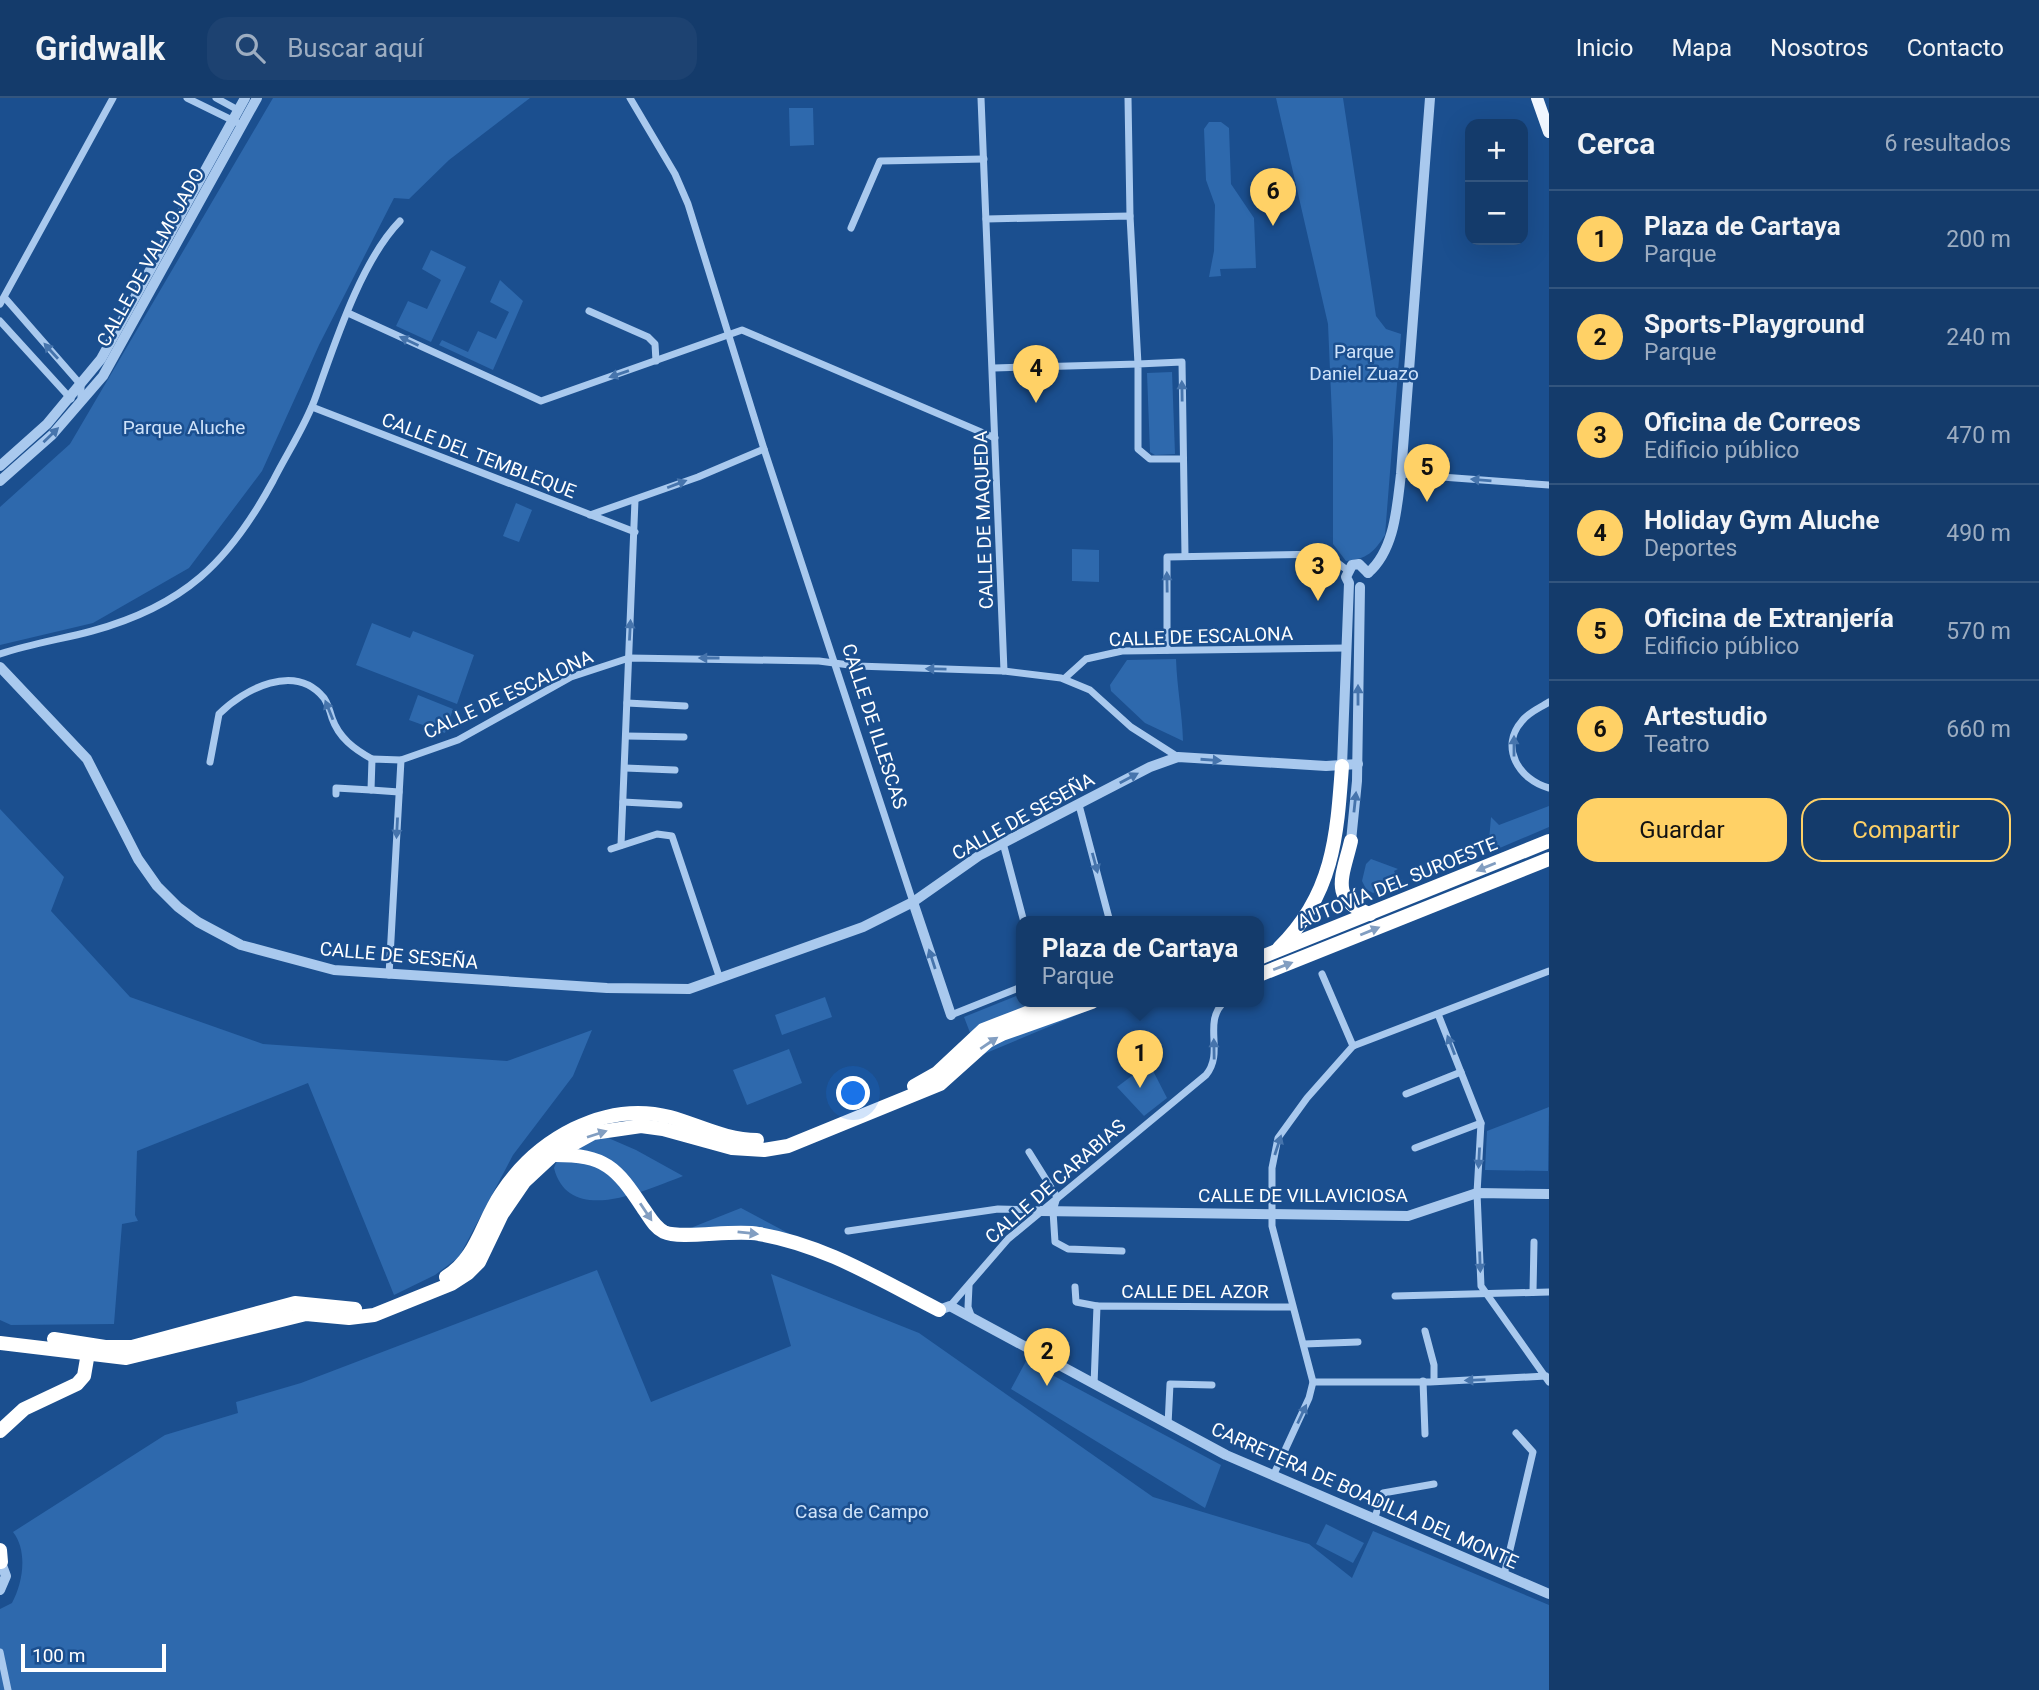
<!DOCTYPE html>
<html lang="es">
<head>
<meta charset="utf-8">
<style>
  body { margin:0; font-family:Roboto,sans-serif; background:#1d4271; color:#f1f3f6 }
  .controls { position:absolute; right:21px; top:21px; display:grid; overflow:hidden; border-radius:14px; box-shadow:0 7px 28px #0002 }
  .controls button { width:63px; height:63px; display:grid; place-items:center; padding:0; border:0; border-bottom:2px solid #33557e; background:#143b6b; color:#f1f3f6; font:35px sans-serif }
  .scale { position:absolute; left:21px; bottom:18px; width:145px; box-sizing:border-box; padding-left:7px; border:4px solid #fff; border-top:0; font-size:19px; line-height:24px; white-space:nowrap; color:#fff; -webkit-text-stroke:5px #1b4f8f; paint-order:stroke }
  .you { position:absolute; left:854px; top:996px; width:24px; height:24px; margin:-18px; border:5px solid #fff; border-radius:50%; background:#1a73e8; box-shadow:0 0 0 10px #1a73e833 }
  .badge { display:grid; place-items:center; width:46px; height:46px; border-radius:50%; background:#ffd166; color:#111; font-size:23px; font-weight:700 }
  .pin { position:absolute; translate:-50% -58px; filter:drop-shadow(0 2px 4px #0008) }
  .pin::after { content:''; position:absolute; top:37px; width:24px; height:21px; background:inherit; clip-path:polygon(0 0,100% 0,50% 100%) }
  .popup { position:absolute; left:1016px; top:818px; width:248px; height:91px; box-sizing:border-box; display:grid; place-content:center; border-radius:14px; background:#143b6b; filter:drop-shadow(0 2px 5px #0005); font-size:23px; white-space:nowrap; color:#9dadc1 }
  .popup b { font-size:26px; color:#f1f3f6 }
  .popup::after { content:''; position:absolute; left:50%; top:100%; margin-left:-14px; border:14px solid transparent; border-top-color:#143b6b }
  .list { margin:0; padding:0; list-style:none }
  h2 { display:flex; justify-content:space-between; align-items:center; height:91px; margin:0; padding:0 28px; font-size:30px }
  h2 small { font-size:23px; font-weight:400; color:#9dadc1 }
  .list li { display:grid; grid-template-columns:46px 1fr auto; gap:21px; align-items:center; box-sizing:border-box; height:98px; padding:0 28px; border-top:2px solid #33557e }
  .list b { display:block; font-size:26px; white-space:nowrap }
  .list p { margin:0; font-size:23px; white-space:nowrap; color:#9dadc1 }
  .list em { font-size:23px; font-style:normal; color:#9dadc1 }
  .actions { display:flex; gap:14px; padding:21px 28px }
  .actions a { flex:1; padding:16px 0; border:2px solid #ffd166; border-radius:21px; text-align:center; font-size:24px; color:#ffd166 }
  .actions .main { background:#ffd166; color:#111 }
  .icon { flex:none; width:38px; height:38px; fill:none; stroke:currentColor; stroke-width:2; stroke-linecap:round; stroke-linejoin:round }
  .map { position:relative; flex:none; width:1549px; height:1592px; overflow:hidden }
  header { display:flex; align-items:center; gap:42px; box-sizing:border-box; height:98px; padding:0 35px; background:#143b6b; border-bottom:2px solid #33557e }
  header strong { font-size:33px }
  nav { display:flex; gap:38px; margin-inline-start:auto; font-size:24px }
  .search { width:490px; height:63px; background:#1d4271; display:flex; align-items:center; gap:18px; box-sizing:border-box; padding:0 24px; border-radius:21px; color:#9dadc1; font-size:26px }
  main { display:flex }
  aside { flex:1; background:#143b6b }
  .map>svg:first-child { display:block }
  .green { fill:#2e69ad }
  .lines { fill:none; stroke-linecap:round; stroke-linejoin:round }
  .minor { stroke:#a9c9ee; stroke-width:7 }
  .tertiary { stroke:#a9c9ee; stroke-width:10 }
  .primary { stroke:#f0f6ff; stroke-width:12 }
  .motorway { stroke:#fff; stroke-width:14 }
  .oneway { fill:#4674ac }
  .oneway2 { fill:#829ec1 }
  .labels { text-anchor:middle; stroke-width:5; stroke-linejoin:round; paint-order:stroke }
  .street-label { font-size:19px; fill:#fff; stroke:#1b4f8f }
  .park-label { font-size:19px; fill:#cfe3fa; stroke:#1b4f8f }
</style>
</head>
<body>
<header>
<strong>Gridwalk</strong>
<div class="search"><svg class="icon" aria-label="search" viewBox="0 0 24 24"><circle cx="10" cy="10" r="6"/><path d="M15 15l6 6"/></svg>Buscar aquí</div>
<nav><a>Inicio</a><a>Mapa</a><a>Nosotros</a><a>Contacto</a></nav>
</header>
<main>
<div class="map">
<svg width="1549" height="1592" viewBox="0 0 1549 1592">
  <rect width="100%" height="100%" fill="#1b4f8f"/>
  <!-- green -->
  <g class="green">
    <polygon points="273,0 530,0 449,62 409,101 394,100 319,247 262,373 189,470 93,525 0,547 0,409 70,346"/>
    <path d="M1276 0H1343L1376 218 1386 231 1401 236 1385 437C1374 454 1367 461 1346 463L1333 446V342L1328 226Z"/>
    <polygon points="813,10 814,47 790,48 789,10"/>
    <polygon points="1209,24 1221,24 1229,30 1231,86 1254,120 1256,170 1220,171 1221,178 1209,179 1214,153 1215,107 1206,82 1204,31"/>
    <polygon points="431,152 466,169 431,244 396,228 408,203 427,211 441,182 422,171"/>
    <polygon points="500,182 523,203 493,272 439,247 442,242 468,254 478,233 496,241 509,214 490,204"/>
    <polygon points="1172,274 1175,356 1155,357 1150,354 1147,275"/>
    <polygon points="516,405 532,412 519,444 503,438"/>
    <polygon points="1072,451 1099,452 1099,484 1072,483"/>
    <polygon points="372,525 410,540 413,533 474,557 457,606 356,567"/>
    <path d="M1176 561C1177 590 1182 614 1183 643L1145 625 1111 593 1110 587 1127 562Z"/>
    <polygon points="418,597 453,611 445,635 409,622"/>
    <polygon points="1549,708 1549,729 1488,755 1491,719 1499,727"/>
    <polygon points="0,711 64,779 51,813 130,899 263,946 507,963 592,932 573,978 513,1057 459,1159 435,1177 394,1197 308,985 137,1053 135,1117 138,1123 122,1126 114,1226 11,1227 0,1222"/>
    <polygon points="1371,761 1398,771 1394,773 1398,781 1403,782 1373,795 1366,791 1362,783 1366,766"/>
    <polygon points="1021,896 1021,904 1108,904 979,958 964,919"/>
    <polygon points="825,899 832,919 782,937 775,917"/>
    <polygon points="789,951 802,985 747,1007 733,972"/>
    <polygon points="1149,965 1167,1000 1144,1018 1117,989"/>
    <polygon points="1549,1009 1548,1073 1485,1072 1487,1033"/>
    <path d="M606 1039 636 1052 683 1078C646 1092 569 1129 554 1070 561 1049 585 1041 606 1039Z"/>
    <polygon points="741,1110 803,1143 683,1133"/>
    <path d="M597 1172 651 1304 791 1248 771 1176 919 1235 1153 1399 1309 1446 1352 1480 1373 1433 1549 1507V1592H0V1511L12 1505C23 1485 28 1453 13 1434L165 1337 238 1315 236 1304 301 1285Z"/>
    <polygon points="1026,1263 1221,1367 1205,1410 1011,1291"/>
    <polygon points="1326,1426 1364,1445 1353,1465 1316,1446"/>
  </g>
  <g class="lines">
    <!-- minor -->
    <g class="minor">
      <polyline points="187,0 236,24"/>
      <polyline points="216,0 238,12"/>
      <polyline points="630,0 675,76 688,106 764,351 913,804"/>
      <polyline points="981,0 1004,573"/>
      <polyline points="1128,0 1130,118"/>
      <polyline points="986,121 1130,118 1138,266 994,270"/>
      <polyline points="851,130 880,63 984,61"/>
      <polyline points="5,200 81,287 81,302"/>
      <polyline points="0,206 113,0"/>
      <polyline points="589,213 648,239 655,246 656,263"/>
      <polyline points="348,215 541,303 742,232 995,340"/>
      <polyline points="0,223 71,301"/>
      <polyline points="312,309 635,434"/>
      <polyline points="1183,361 1150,361 1138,351 1138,266 1182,264 1185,457"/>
      <polyline points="1401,376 1549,387"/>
      <polyline points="590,417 698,379 764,351"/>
      <polyline points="1167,552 1167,459 1326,456 1347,472"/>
      <path d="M0 556C30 546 62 541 92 533 184 508 229 464 273 383 287 355 306 327 316 298 335 245 361 163 400 123"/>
      <polyline points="1065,580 1086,561 1122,553 1346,550"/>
      <path d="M1549 604C1540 610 1529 614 1522 623 1499 649 1519 682 1549 690"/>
      <polyline points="627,605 685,608"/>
      <polyline points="626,638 684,639"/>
      <path d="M210 664 219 616C244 591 295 564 324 600 328 606 330 613 332 620 339 640 354 651 372 661"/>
      <polyline points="625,670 675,672"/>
      <polyline points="399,694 371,692 372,661 401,662"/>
      <polyline points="336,696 336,690 371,692"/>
      <polyline points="623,704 679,707"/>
      <polyline points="1079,707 1110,824"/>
      <polyline points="1003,745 1024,824"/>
      <polyline points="621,747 635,402"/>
      <polyline points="611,751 657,736 672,738 720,881"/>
      <polyline points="1322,876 1353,948"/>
      <polyline points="389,877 401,662 458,642 571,579 629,560 819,563 857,568 1004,573 1061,580 1090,592 1131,629 1178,659"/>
      <polyline points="1438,916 1481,1025 1477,1095 1481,1188 1549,1284"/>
      <polyline points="951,917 1021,889"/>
      <polyline points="1406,996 1461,974"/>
      <polyline points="1415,1050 1481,1025"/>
      <polyline points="1029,1054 1057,1099 1053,1113 1055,1144 1068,1151 1122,1153"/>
      <polyline points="848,1133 998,1111 1040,1112"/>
      <polyline points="969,1188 968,1209 972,1220"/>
      <polyline points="1075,1189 1076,1204 1097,1208"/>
      <polyline points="1533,1194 1534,1144"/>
      <polyline points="1395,1198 1549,1194"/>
      <path d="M950 1208 1008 1141 1206 977C1225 954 1202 925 1224 904"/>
      <polyline points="1425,1233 1434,1267 1434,1283"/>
      <polyline points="1304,1246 1358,1244"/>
      <polyline points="1423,1283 1425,1336"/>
      <polyline points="1313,1284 1430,1284 1546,1278"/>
      <polyline points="1094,1287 1097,1208 1292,1209"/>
      <polyline points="1168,1327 1170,1286 1212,1287"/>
      <polyline points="1273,1378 1309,1300 1313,1284 1272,1128 1272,1070 1278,1040 1307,1000 1353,948 1549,873"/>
      <polyline points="1374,1422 1383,1395 1434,1386"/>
      <polyline points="1504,1477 1533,1354 1516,1335"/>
      <polyline points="0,1554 8,1592"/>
    </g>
    <!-- tertiary -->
    <g class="tertiary">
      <polyline points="0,368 47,326 101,261 245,0"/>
      <polyline points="0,383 52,337 103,278 257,0"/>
      <path d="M1368 475C1395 452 1397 408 1401 376L1430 0"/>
      <polyline points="0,569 87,661 138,761 157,788 178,809 198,824 241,847 334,872 607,890 689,891 863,829 913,804 980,757 1150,669 1178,659 1326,668 1358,666"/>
      <polyline points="1342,668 1349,485 1346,479 1352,467 1359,466 1368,475"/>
      <polyline points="1351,743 1357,683 1360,489"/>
      <polyline points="913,804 951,917"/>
      <polyline points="1041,1113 1408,1118 1477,1095 1549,1096"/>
      <polyline points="939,1212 950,1208 1226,1357 1549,1496"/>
      <polyline points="0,1462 6,1478 0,1492"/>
    </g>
    <!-- primary -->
    <polyline class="primary" points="1537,0 1549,34"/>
    <!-- motorway -->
    <g class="motorway">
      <path d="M1351 743C1343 778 1328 801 1370 816"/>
      <path d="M1279 850C1333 797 1337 739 1342 668"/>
      <polyline points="1259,860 1549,743"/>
      <polyline points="1259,877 1549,761"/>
      <polyline points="914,988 937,975 983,932 1055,904"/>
      <path d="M555 1057C605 1057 616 1069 643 1110 649 1118 654 1129 664 1134 681 1142 734 1131 759 1136 825 1147 880 1182 939 1212"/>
      <path d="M446 1179C477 1160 482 1124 501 1096 536 1042 604 1002 670 1019 699 1027 726 1042 757 1042"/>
      <polyline points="54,1241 105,1249 132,1249 295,1205 355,1211"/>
      <polyline points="0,1245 126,1260 306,1216 349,1220 374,1217 451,1186 468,1175 479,1164 502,1116 524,1084 553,1057 593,1035 641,1028 663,1031 732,1050 764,1052 788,1048 940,986 988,943 1002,936 1092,904"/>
      <polyline points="0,1333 24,1311 77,1286 84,1278 89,1249"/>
      <polyline points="0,1452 1,1464"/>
    </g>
  </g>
  <!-- one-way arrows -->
  <defs><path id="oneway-solid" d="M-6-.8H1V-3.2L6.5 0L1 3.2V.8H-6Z" transform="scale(1.75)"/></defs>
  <g class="oneway">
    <use href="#oneway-solid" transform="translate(409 243) rotate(-155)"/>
    <use href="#oneway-solid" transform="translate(51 253) rotate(-132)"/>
    <use href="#oneway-solid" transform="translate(619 276) rotate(161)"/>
    <use href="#oneway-solid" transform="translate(1182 293) rotate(-91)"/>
    <use href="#oneway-solid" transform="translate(51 337) rotate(-44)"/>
    <use href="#oneway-solid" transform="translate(1481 382) rotate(-175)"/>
    <use href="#oneway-solid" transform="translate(677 386) rotate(-21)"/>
    <use href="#oneway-solid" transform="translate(1167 484) rotate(-91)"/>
    <use href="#oneway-solid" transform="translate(630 532) rotate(-87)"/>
    <use href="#oneway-solid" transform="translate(709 560) rotate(-180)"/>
    <use href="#oneway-solid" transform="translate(936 571) rotate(-179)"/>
    <use href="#oneway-solid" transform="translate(1358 597) rotate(-90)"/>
    <use href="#oneway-solid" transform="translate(329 612) rotate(-112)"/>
    <use href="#oneway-solid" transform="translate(1514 648) rotate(-90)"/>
    <use href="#oneway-solid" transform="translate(1211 662) rotate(4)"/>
    <use href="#oneway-solid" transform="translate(1129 680) rotate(-28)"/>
    <use href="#oneway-solid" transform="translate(1355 704) rotate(-84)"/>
    <use href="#oneway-solid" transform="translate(397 730) rotate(93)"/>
    <use href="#oneway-solid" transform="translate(1095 765) rotate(75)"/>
    <use href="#oneway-solid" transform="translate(932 861) rotate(-108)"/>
    <use href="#oneway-solid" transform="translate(1451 947) rotate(-111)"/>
    <use href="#oneway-solid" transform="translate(1214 951) rotate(-91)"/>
    <use href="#oneway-solid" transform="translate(1278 1047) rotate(-72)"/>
    <use href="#oneway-solid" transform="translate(1479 1060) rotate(93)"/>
    <use href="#oneway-solid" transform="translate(1480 1164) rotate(88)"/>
    <use href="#oneway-solid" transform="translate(1475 1282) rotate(178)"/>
    <use href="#oneway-solid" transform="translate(1302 1316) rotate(-65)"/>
  </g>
  <g class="oneway2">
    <use href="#oneway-solid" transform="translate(1486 769) rotate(158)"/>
    <use href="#oneway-solid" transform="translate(1370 833) rotate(-22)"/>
    <use href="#oneway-solid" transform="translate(1283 868) rotate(-21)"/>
    <use href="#oneway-solid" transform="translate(989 945) rotate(-34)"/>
    <use href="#oneway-solid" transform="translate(597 1036) rotate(-18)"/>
    <use href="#oneway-solid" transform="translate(646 1114) rotate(56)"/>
    <use href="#oneway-solid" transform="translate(748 1135) rotate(6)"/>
  </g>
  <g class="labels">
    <!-- street labels -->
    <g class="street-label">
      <text transform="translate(150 159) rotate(-61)" y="7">CALLE DE VALMOJADO</text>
      <text transform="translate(479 357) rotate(21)" y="7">CALLE DEL TEMBLEQUE</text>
      <text transform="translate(983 422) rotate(-92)" y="7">CALLE DE MAQUEDA</text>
      <text transform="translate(1201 538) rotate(-2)" y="7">CALLE DE ESCALONA</text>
      <text transform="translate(508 596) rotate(-25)" y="7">CALLE DE ESCALONA</text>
      <text transform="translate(875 628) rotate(72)" y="7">CALLE DE ILLESCAS</text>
      <text transform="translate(1023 718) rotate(-29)" y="7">CALLE DE SESEÑA</text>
      <text transform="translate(1397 784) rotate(-22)" y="7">AUTOVÍA DEL SUROESTE</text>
      <text transform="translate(399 857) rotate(5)" y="7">CALLE DE SESEÑA</text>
      <text transform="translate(1055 1083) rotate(-41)" y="7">CALLE DE CARABIAS</text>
      <text x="1303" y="1104">CALLE DE VILLAVICIOSA</text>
      <text x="1195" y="1200">CALLE DEL AZOR</text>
      <text transform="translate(1365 1397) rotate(24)" y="7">CARRETERA DE BOADILLA DEL MONTE</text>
    </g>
    <!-- park labels -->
    <g class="park-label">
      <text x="1364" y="260">Parque<tspan x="1364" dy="22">Daniel Zuazo</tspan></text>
      <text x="184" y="336">Parque Aluche</text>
      <text x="862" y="1420">Casa de Campo</text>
    </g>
  </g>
</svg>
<div class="controls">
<button>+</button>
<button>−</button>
</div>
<div class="scale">100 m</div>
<div class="you"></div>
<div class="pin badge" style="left:1140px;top:990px">1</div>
<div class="popup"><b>Plaza de Cartaya</b>Parque</div>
<div class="pin badge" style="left:1047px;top:1288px">2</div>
<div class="pin badge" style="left:1318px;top:503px">3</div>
<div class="pin badge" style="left:1036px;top:305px">4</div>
<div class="pin badge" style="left:1427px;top:404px">5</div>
<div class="pin badge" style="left:1273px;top:128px">6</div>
</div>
<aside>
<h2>Cerca<small>6 resultados</small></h2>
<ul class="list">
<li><span class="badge">1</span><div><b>Plaza de Cartaya</b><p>Parque</p></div><em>200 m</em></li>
<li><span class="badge">2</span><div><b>Sports-Playground</b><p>Parque</p></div><em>240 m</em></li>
<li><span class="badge">3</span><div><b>Oficina de Correos</b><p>Edificio público</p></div><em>470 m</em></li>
<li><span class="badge">4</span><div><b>Holiday Gym Aluche</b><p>Deportes</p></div><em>490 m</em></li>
<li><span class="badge">5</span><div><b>Oficina de Extranjería</b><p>Edificio público</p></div><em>570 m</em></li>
<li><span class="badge">6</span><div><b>Artestudio</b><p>Teatro</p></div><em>660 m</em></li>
</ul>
<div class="actions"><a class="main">Guardar</a><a>Compartir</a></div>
</aside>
</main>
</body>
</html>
